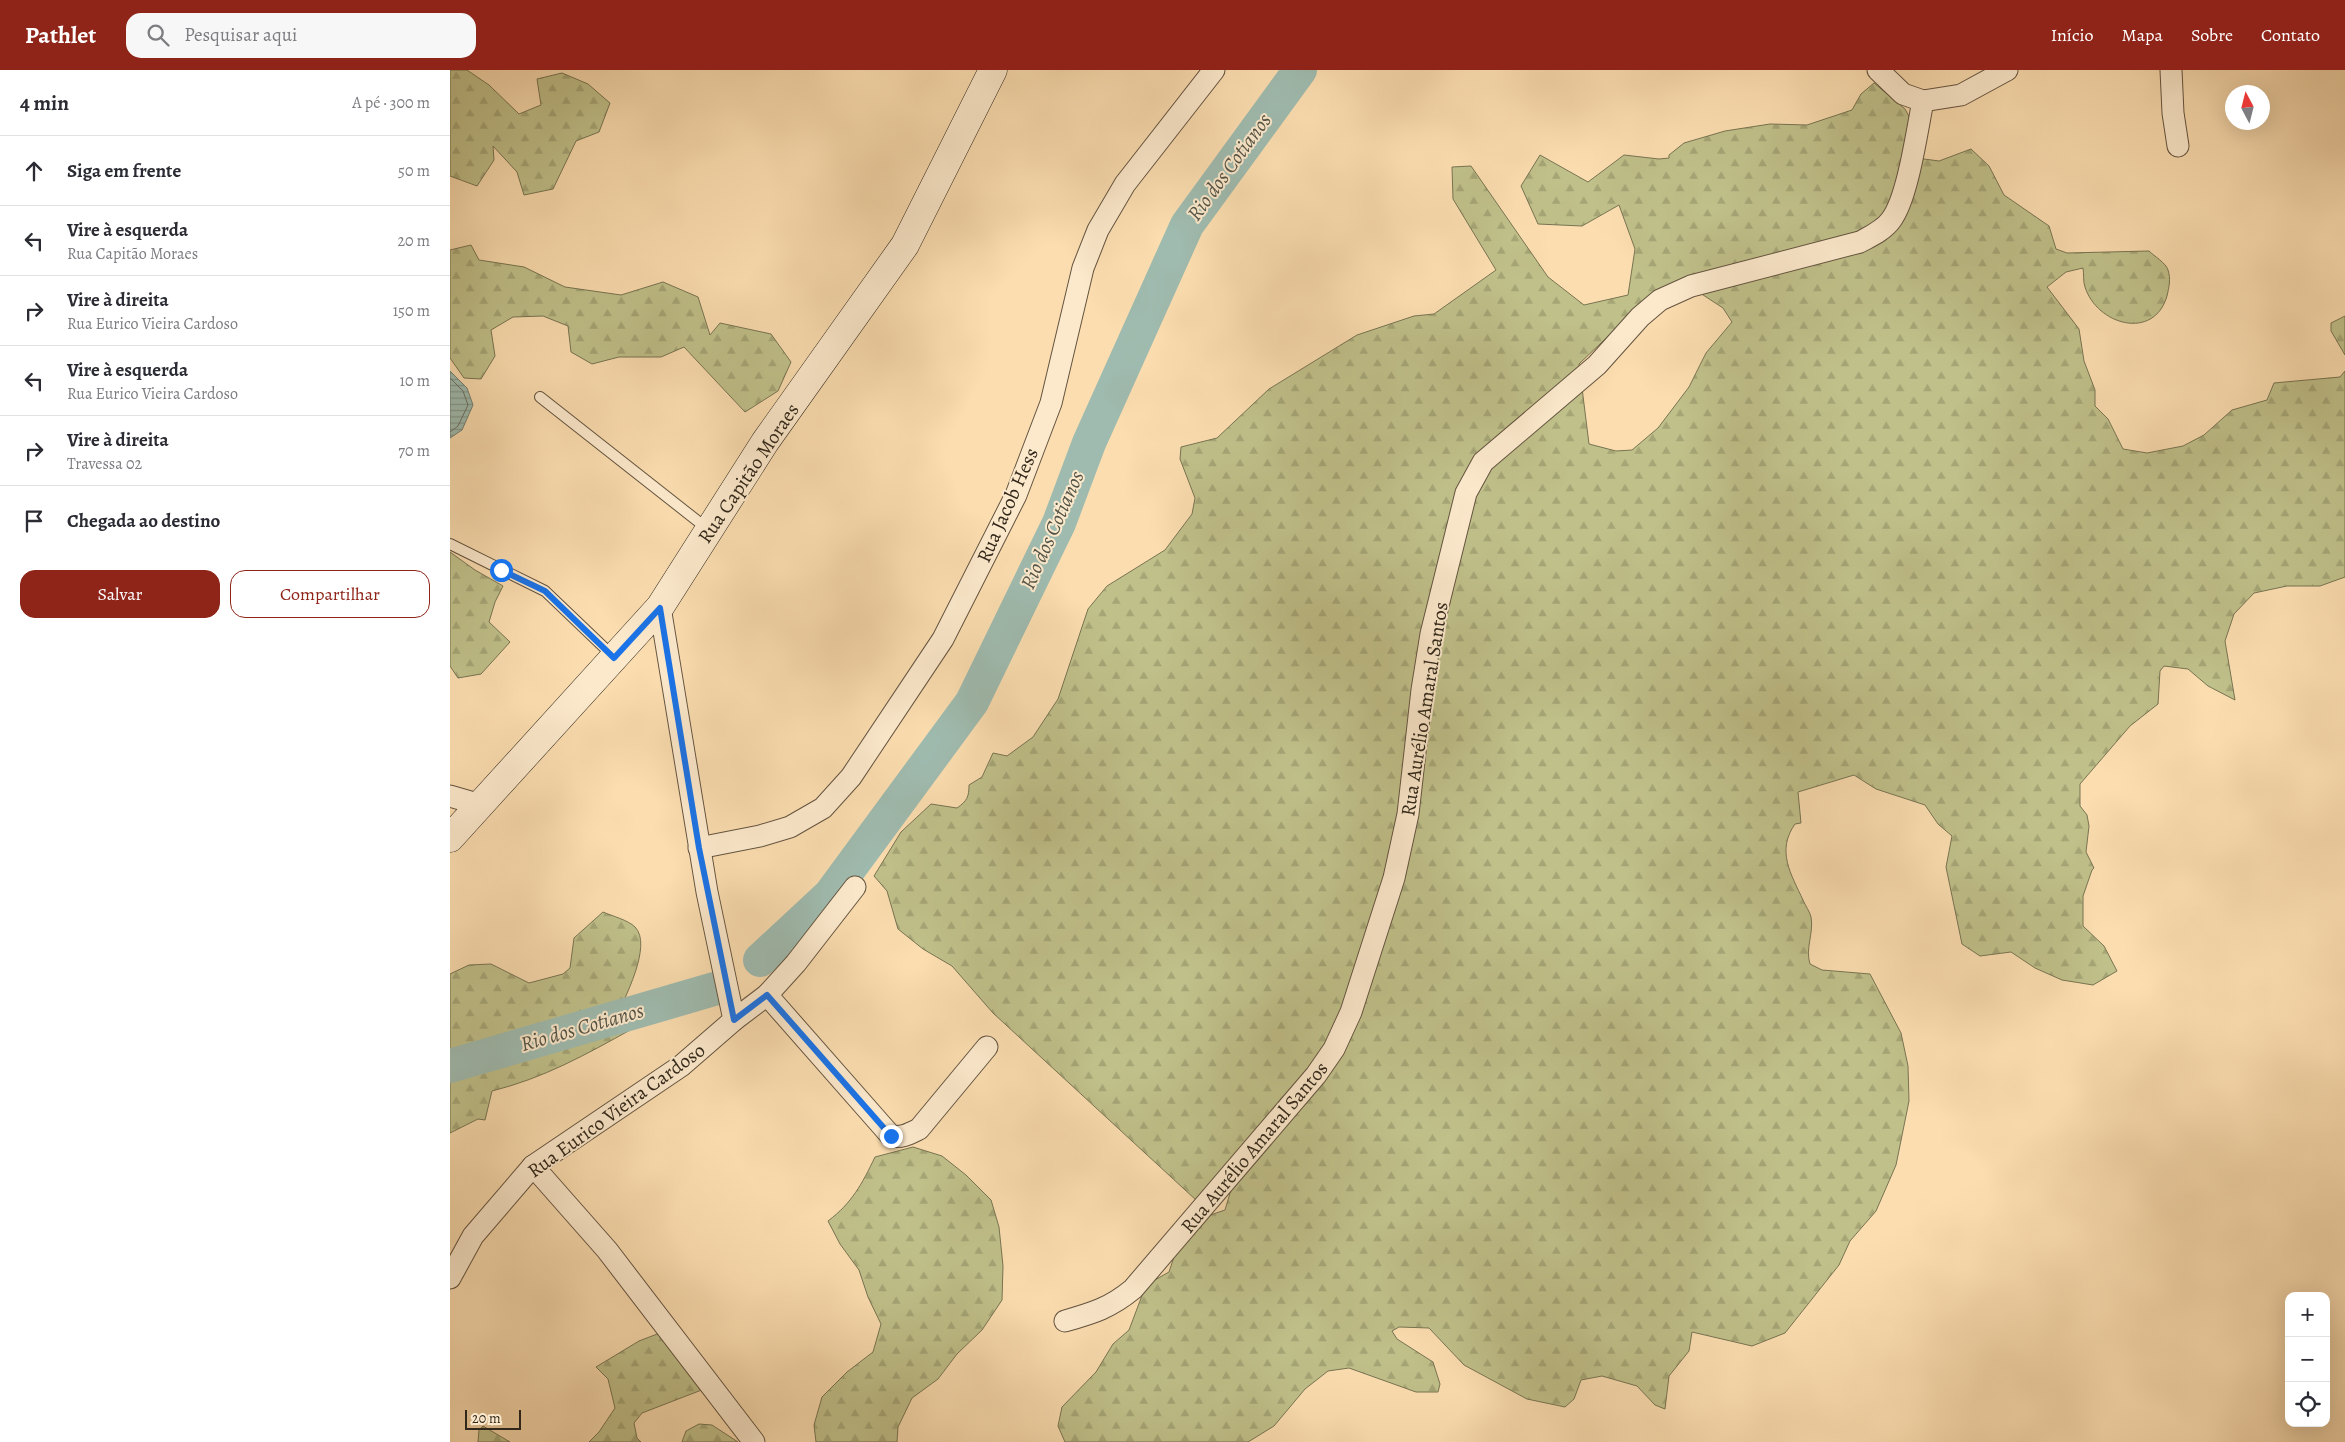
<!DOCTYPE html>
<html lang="pt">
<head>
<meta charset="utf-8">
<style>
  body { margin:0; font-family:Alegreya,serif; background:#f7f7f7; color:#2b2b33 }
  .controls { position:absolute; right:15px; bottom:15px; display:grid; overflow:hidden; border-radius:10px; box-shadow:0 5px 20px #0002 }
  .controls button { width:45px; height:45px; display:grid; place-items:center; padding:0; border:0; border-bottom:1px solid #e1e1e2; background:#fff; color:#2b2b33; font:25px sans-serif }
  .compass { position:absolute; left:1775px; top:15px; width:45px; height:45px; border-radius:50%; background:#fff; box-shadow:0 5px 20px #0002; rotate:353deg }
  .scale { position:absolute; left:15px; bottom:12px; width:56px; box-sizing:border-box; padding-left:5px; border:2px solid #31271a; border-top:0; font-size:14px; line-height:18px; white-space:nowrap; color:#31271a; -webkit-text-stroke:4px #fce9cc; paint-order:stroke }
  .stop { position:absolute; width:15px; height:15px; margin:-11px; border:4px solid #1a73e8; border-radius:50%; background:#fff }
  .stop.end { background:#1a73e8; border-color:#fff; box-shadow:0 1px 5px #0008 }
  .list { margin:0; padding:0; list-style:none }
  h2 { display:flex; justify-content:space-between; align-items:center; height:65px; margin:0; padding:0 20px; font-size:21px }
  h2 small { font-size:16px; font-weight:400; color:#7c7c81 }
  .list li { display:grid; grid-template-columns:32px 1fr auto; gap:15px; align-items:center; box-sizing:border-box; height:70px; padding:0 20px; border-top:1px solid #e1e1e2 }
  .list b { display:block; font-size:19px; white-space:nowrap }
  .list p { margin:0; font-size:16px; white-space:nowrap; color:#7c7c81 }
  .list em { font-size:16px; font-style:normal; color:#7c7c81 }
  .actions { display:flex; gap:10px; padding:15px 20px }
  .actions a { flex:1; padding:11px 0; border:1px solid #8f2418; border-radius:15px; text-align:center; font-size:18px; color:#8f2418 }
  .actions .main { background:#8f2418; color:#fff }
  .icon { flex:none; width:28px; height:28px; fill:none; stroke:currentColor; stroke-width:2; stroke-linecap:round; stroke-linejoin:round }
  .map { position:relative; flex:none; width:1895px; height:1372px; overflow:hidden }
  header { display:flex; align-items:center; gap:30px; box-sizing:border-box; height:70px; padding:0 25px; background:#8f2418; color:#fff }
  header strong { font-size:24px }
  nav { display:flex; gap:28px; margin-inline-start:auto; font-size:18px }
  .search { width:350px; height:45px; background:#f7f7f7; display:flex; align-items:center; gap:12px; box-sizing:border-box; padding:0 18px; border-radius:15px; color:#7c7c81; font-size:19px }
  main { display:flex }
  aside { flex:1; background:#fff }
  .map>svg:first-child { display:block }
  .forest { fill:url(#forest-firs); stroke:#787452; fill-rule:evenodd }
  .water { fill:url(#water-rules); stroke:#738073 }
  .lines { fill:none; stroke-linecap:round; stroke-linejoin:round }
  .shore { stroke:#687164; stroke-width:1 }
  .river { stroke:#9fbbaf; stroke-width:34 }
  .lane-casing { stroke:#645440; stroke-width:12 }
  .street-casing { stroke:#645440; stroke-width:23 }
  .secondary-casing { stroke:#31271a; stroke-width:29 }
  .lane { stroke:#fce9cc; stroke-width:10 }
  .street { stroke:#fce9cc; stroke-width:21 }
  .secondary { stroke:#fce9cc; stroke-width:28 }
  .route { stroke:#1a73e8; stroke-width:6 }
  .labels { text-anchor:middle; stroke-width:4; stroke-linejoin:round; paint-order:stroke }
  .street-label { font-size:20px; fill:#31271a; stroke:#fce9cc }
  .water-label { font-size:21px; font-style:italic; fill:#525347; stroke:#fce9cc }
</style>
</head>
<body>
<header>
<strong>Pathlet</strong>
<div class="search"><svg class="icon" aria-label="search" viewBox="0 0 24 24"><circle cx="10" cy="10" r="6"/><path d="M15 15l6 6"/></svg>Pesquisar aqui</div>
<nav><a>Início</a><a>Mapa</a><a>Sobre</a><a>Contato</a></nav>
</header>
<main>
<aside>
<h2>4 min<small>A pé · 300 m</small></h2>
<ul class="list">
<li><svg class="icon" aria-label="ahead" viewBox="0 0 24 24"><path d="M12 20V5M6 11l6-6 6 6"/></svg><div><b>Siga em frente</b></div><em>50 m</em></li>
<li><svg class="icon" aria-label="left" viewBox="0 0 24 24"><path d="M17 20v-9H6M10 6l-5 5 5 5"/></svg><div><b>Vire à esquerda</b><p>Rua Capitão Moraes</p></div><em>20 m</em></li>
<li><svg class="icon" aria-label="right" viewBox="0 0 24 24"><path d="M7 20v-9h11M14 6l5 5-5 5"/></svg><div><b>Vire à direita</b><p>Rua Eurico Vieira Cardoso</p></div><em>150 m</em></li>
<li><svg class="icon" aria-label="left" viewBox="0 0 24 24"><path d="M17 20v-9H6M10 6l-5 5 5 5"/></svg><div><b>Vire à esquerda</b><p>Rua Eurico Vieira Cardoso</p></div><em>10 m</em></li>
<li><svg class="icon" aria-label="right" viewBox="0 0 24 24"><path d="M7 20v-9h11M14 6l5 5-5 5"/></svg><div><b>Vire à direita</b><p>Travessa 02</p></div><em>70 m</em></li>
<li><svg class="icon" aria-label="arrive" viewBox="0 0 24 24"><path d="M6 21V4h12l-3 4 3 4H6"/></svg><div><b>Chegada ao destino</b></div></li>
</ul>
<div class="actions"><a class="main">Salvar</a><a>Compartilhar</a></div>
</aside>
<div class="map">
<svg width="1895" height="1372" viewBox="0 0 1895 1372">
  <defs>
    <pattern id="forest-firs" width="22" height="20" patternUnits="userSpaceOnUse" patternTransform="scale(1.25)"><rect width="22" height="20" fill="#c0c08a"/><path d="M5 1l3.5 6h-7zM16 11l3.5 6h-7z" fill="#a5a576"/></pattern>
    <pattern id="water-rules" width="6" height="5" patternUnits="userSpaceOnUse" patternTransform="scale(1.25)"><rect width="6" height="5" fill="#9fbbaf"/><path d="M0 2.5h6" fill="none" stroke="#82988e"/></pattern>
  </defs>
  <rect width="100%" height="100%" fill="#fbddb0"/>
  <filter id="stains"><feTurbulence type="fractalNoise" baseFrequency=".004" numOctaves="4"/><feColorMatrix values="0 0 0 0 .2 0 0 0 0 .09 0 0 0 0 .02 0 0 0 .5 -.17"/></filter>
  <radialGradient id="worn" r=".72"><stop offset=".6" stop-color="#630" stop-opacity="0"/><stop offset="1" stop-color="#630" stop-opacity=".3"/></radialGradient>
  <!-- forest -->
  <g class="forest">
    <polygon points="0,0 17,0 39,15 69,44 91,35 87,9 112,3 138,14 160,33 149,62 126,71 103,119 74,125 67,102 43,76 44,90 27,116 0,106"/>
    <path d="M1424 13 1455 39 1462 52 1459 87 1489 91 1521 79 1539 96 1554 125 1599 156 1606 179 1617 183 1699 181C1704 186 1716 193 1718 200 1721 209 1719 217 1717 226 1704 271 1647 255 1635 217 1633 212 1634 204 1633 198L1616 202 1597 217 1629 259 1634 291 1645 320V336L1658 349 1673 379 1697 383 1733 376 1754 365 1782 340 1817 330 1824 313 1890 307 1895 301V507L1870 516H1837L1804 523 1784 544 1775 571 1785 630 1758 616 1738 599 1714 596 1710 601 1708 634 1680 656 1630 714V736L1637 745 1639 756 1636 782 1644 798 1642 800 1633 826V856L1654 876 1667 901 1643 915 1612 910 1585 898 1561 882 1530 886 1512 874 1496 797 1502 766 1488 754 1475 735 1426 719 1404 705 1348 722 1351 753 1345 754C1326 781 1341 804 1353 830 1355 835 1360 842 1361 847 1364 863 1355 878 1360 894L1372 900 1420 904 1451 963 1458 996 1459 1031 1446 1095 1426 1141 1400 1171 1389 1195 1335 1263 1302 1276 1242 1262 1239 1281 1219 1306 1215 1339 1205 1335 1187 1316 1152 1306 1131 1310 1124 1329 1115 1337 1077 1329 1014 1295 979 1258 949 1257 942 1261 947 1269 983 1292 990 1314 988 1322H966L899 1298 878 1301 855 1319 824 1356 798 1372H615L608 1356 612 1337 646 1302 663 1274 679 1260 696 1215 719 1202 727 1178 743 1151 775 1140 783 1113 746 1130 543 943 502 896 473 879 448 859 437 821 424 806 451 762 481 734 507 738C517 731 519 727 519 715L532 707 543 683 557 686 583 667 608 629 638 539 657 516 715 480 742 444 745 428 730 389 731 377 767 368 819 319 907 265 964 246 984 244 1046 200 1003 129 1002 97 1021 96 1098 207 1134 235 1178 225 1185 179 1169 135 1132 156 1088 154 1071 116 1090 85 1138 112 1174 85 1209 89 1219 88V85L1234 73 1275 61 1320 54 1357 55 1402 40 1411 24ZM1244 219 1273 238 1282 252 1256 283 1239 317 1208 358 1182 380 1166 381 1139 374 1129 294 1194 232Z"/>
    <polygon points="21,175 29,190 74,197 115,217 171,225 213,212 248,227 260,265 270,253 321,264 341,292 328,321 295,342 234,277 211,287 169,287 142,294 121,282 118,256 93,246 63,247 41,260 45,286 31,309 14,308 0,288 0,180"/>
    <polygon points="1895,246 1895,285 1881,261 1881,253"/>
    <polygon points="0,482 25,500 53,516 45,532 39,552 60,572 31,604 8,608 0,596"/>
    <path d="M153 842C162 846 178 850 185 857 203 875 174 930 165 949L182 959C135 985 94 1008 42 1021L35 1050 28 1049 0 1063V904L19 895 41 894 79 913 113 904 120 898 124 868Z"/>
    <path d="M463 1077 492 1086 516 1105 541 1130 549 1157 553 1196 552 1230 532 1260 507 1284 488 1309 462 1328 448 1357 447 1372H366L364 1355 372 1327 397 1302 423 1282 431 1254 418 1227 409 1200 390 1174 378 1151C402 1133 412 1114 425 1087Z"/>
    <polygon points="215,1261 262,1316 192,1343 184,1353 187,1368 191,1372 139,1372 149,1362 165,1338 158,1309 146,1297 189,1271"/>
    <polygon points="249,1354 262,1355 288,1372 232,1372 236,1361"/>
    <polygon points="33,1356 60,1372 28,1372 29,1360"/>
  </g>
  <!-- water -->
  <polygon class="water" points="0,301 17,318 23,335 12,360 0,368"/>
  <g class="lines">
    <!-- shore -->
    <polyline class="shore" points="0,308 13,321 18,335 8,356 0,362"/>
    <!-- river -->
    <g class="river">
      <polyline points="310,890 380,825 522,632 609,453 639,373 737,155 850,0"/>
      <polyline points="0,996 264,919"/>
    </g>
    <!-- lane casing -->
    <g class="lane-casing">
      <g id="lane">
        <polyline points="90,327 259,460"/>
        <polyline points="0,474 95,521 164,587"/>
      </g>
    </g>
    <!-- street casing -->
    <g class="street-casing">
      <g id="street">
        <polyline points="1721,0 1723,43 1728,76"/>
        <polyline points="1473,31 1511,25 1557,0"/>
        <polyline points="0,726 31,735"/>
        <polyline points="249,778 310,766 340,757 373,738 401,707 493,569 566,425 601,333 633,198 648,160 675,114 764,0"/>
        <path d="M317 925 441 1066C452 1068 459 1064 469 1059L537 977"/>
        <polyline points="284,950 317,925 346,893 405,817"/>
        <polyline points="83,1096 157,1180 304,1372"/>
        <polyline points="0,1208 23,1166 83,1096 231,996 284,950 257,822 210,537"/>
        <path d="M615 1251C643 1243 660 1238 683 1219L866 1005 884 979 901 942 944 808 958 744 972 620 981 564 1016 423 1033 392 1147 295 1190 247 1210 230 1241 216 1410 172C1421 166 1434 160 1441 150 1458 128 1467 60 1473 31L1453 24 1428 0"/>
      </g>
    </g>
    <!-- secondary casing -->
    <g class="secondary-casing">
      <polyline id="secondary" points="0,768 210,537 315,372 455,175 543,0"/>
    </g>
    <!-- lane -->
    <use href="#lane" class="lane"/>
    <!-- street -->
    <use href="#street" class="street"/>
    <!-- secondary -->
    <use href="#secondary" class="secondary"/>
  </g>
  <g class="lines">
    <!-- route -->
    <polyline class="route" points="51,500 95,521 164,588 210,538 249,778 284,950 317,925 441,1066"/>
  </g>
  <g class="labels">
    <!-- street labels -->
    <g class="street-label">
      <text transform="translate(298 403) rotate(-56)" y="7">Rua Capitão Moraes</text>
      <text transform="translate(557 435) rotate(-66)" y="7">Rua Jacob Hess</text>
      <text transform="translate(974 639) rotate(-81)" y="7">Rua Aurélio Amaral Santos</text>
      <text transform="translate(166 1040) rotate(-36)" y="7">Rua Eurico Vieira Cardoso</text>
      <text transform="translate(804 1077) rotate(-50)" y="7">Rua Aurélio Amaral Santos</text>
    </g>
    <!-- water labels -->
    <g class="water-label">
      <text transform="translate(779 97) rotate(-54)" y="7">Rio dos Cotianos</text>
      <text transform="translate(602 460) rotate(-66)" y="7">Rio dos Cotianos</text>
      <text transform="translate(132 957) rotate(-16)" y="7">Rio dos Cotianos</text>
    </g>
  </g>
  <rect width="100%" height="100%" filter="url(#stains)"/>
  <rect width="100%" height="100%" fill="url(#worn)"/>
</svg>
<div class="controls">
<button>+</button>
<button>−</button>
<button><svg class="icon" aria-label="locate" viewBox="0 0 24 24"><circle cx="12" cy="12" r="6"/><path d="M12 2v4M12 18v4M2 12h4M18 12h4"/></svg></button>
</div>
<svg class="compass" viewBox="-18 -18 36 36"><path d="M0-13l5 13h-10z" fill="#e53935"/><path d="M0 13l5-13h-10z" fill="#7c7c81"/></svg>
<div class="scale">20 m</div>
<div class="stop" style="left:51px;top:500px"></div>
<div class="stop end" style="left:441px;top:1066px"></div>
</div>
</main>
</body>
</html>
